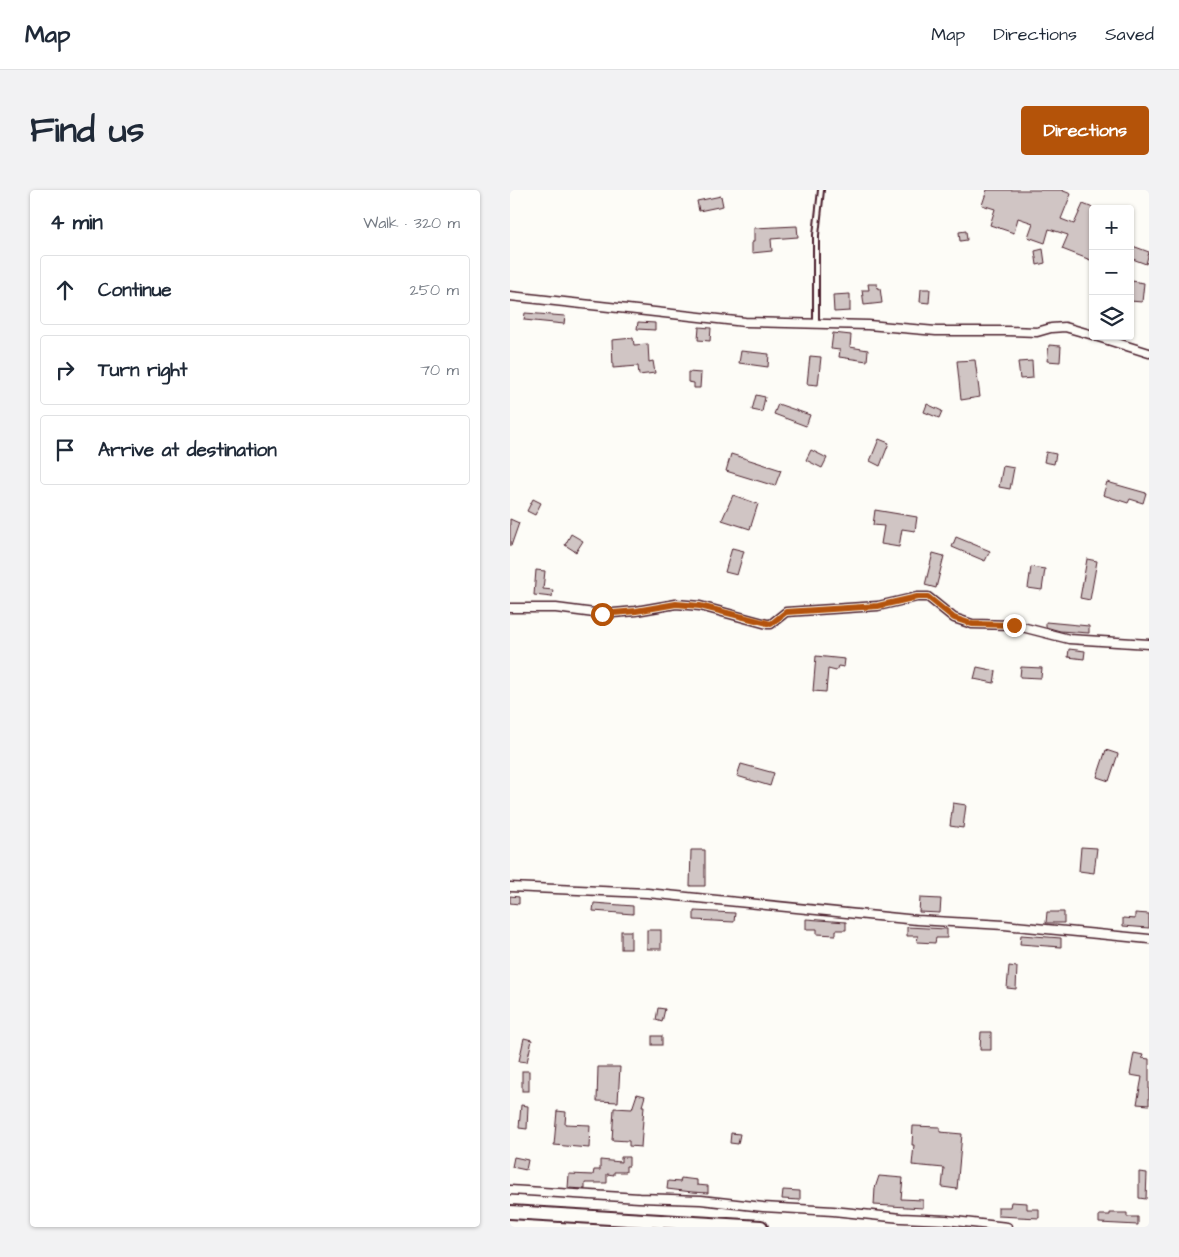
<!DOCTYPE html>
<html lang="en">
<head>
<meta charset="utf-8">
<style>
  body { margin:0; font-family:"Architects Daughter",sans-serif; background:#f2f2f3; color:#1f2937 }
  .controls { position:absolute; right:15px; top:15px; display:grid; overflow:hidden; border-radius:5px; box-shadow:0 1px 4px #0004 }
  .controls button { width:45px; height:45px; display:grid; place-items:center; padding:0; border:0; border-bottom:1px solid #e0e1e3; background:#fff; color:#1f2937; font:25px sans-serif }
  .stop { position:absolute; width:15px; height:15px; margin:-11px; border:4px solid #b45309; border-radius:50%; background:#fff }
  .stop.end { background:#b45309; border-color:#fff; box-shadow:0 1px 5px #0008 }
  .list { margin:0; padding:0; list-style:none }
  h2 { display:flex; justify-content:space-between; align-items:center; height:65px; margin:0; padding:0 20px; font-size:21px }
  h2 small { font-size:16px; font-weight:400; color:#747a83 }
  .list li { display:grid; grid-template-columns:32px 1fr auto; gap:15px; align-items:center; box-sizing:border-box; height:70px; margin:0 10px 10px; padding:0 10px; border:1px solid #e0e1e3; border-radius:5px }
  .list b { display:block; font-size:19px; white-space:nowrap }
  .list em { font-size:16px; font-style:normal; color:#747a83 }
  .icon { flex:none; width:28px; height:28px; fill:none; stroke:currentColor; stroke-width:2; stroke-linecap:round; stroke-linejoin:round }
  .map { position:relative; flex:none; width:639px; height:1037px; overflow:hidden; border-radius:5px }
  header { display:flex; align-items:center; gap:30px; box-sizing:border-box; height:70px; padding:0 25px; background:#fff; border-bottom:1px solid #e0e1e3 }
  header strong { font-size:24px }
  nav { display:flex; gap:28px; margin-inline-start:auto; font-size:18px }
  .intro { display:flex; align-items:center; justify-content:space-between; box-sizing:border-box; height:120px; padding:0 30px }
  h1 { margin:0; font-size:35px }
  .button { padding:12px 22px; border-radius:5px; background:#b45309; color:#fff; font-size:18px; font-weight:700 }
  main { display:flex; gap:30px; padding:0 30px }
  aside { flex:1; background:#fff; border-radius:5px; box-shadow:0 1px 4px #0004 }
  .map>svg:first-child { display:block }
  .building { fill:#d0c5c4; stroke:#4a1f2b }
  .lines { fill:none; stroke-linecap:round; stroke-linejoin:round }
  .service-casing { stroke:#4a1f2b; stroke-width:8 }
  .minor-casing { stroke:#4a1f2b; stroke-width:11 }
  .primary-casing { stroke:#4a1f2b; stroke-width:16 }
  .service { stroke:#fdfcf7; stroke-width:4 }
  .minor { stroke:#fdfcf7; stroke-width:8 }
  .primary { stroke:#fdfcf7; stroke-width:12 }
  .route { stroke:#b45309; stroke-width:6 }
</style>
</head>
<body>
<header>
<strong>Map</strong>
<nav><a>Map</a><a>Directions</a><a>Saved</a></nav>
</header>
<div class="intro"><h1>Find us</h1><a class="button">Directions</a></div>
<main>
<aside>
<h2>4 min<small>Walk · 320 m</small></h2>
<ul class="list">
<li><svg class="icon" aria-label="ahead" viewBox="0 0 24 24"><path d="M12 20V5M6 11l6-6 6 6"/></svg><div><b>Continue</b></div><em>250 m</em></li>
<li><svg class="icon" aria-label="right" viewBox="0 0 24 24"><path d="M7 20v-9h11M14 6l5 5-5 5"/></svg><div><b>Turn right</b></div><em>70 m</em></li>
<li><svg class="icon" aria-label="arrive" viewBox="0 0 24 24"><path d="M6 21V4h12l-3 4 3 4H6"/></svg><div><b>Arrive at destination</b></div></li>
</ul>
</aside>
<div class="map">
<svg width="639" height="1037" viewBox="0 0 639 1037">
  <rect width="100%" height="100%" fill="#fdfcf7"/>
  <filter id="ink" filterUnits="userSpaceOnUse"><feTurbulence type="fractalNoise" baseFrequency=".02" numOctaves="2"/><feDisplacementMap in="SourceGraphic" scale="10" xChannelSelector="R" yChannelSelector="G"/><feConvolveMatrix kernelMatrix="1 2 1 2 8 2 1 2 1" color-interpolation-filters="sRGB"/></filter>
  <g filter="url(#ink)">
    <!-- building -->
    <g class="building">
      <polygon points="477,0 551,0 561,4 551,29 564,34 573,14 583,18 583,71 552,59 558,45 539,39 535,53 518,47 523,33 508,28 504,43 480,35 485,19 472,15"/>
      <polygon points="211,6 213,16 189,21 187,11"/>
      <polygon points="287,36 288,47 261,49 262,61 242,63 242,52 244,52 244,38"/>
      <polygon points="456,41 457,50 450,51 449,42"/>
      <polygon points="620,55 639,62 636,74 620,68"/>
      <polygon points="533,59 535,73 527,75 525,61"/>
      <polygon points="622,91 634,93 632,112 620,111"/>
      <polygon points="358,94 367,94 368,99 370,98 372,113 354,115 352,100 359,100"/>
      <polygon points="411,99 420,99 419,113 410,112"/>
      <polygon points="340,104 340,121 324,122 323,105"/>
      <polygon points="15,123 55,126 54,134 14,130"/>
      <polygon points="128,132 145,133 145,140 127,139"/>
      <polygon points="189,137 201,138 200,151 188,150"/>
      <polygon points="323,143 341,145 340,157 358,160 357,171 329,167 330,160 321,159"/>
      <polygon points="123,148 124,155 138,154 139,172 143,171 145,183 129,185 128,176 103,178 102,150"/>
      <polygon points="539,155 551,156 550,172 537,171"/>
      <polygon points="231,161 259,164 258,177 229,173"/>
      <polygon points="300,166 311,167 308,195 297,194"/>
      <polygon points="465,170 470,207 451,210 447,171"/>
      <polygon points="522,171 523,188 510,189 508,172"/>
      <polygon points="178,182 191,183 190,198 184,198 184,193 178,192"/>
      <polygon points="246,205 255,207 252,222 242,220"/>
      <polygon points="268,214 300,225 296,236 264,224"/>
      <polygon points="417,214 432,221 429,228 414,222"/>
      <polygon points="369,249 379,253 370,276 360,271"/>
      <polygon points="301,260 317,268 312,278 296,270"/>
      <polygon points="536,262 546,264 544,274 534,272"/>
      <polygon points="221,264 271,280 265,296 216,281"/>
      <polygon points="493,276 504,278 500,299 489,297"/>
      <polygon points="597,292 636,303 633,313 620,309 618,313 593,305"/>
      <polygon points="223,305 248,314 240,339 212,330"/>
      <polygon points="23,309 31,313 25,325 17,321"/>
      <polygon points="365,320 407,327 405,341 392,339 389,357 371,354 374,336 363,335"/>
      <polygon points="0,329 9,333 1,356 0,356"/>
      <polygon points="61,344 73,351 66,362 55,355"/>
      <polygon points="446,347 480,361 475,371 442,357"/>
      <polygon points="222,358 234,361 227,385 215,382"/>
      <polygon points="423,363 434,366 426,398 415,395"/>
      <polygon points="577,369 587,371 580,410 570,408"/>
      <polygon points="521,377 535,379 532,400 518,398"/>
      <polygon points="26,380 35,381 33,399 43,400 42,407 24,405"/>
      <polygon points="536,432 579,436 579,443 550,441 536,437"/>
      <polygon points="559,459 575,461 574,469 558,467"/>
      <polygon points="306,466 335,469 334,477 328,476 326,481 318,479 316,502 303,501"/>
      <polygon points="467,477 486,481 484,493 464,489"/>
      <polygon points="511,477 532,478 531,488 510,487"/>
      <polygon points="596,560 608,564 599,591 587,587"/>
      <polygon points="231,574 264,583 260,596 227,586"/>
      <polygon points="443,613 456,615 453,638 440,636"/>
      <polygon points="571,657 587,658 584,683 569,681"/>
      <polygon points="181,660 195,660 195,696 180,696"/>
      <polygon points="0,706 9,707 9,714 0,713"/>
      <polygon points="410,708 431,709 430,723 409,722"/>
      <polygon points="84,713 123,716 123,724 83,721"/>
      <polygon points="184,721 225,723 224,732 184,730"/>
      <polygon points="537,722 554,722 554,733 536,733"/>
      <polygon points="625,723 639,724 639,738 613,736 613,728 625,729"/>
      <polygon points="296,729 336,732 336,740 326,740 326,745 307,744 307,739 296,739"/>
      <polygon points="397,737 437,739 437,748 426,748 425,753 407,752 408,746 397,746"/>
      <rect x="137" y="740" width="14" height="19"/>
      <rect x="111" y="741" width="10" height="18"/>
      <polygon points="511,745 551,748 551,757 510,754"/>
      <polygon points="499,776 507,777 506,799 497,798"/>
      <polygon points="148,818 155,819 152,832 146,830"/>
      <polygon points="471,842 481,842 481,860 470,860"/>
      <rect x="142" y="846" width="10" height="9"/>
      <polygon points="14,848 22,850 17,872 9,871"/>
      <polygon points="624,863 633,865 632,868 639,869 639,915 627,914 632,887 620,885"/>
      <polygon points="88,877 110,877 108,912 87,911"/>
      <rect x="12" y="881" width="7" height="20"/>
      <polygon points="127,904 135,906 132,916 134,916 131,957 119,956 119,951 102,950 104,918 122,919"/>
      <polygon points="11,915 18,916 17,939 9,938"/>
      <polygon points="47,921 56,922 55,934 80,935 79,958 44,955"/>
      <polygon points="403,936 430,937 430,942 452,944 447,999 432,997 434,978 402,975 404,955 402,955"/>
      <polygon points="221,943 230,944 228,954 220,953"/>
      <polygon points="4,967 18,970 16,980 2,977"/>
      <polygon points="111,967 119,967 119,976 116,976 116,982 104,982 104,985 97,984 97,993 75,993 75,999 58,998 59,984 83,985 84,980 90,980 90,970 111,972"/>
      <polygon points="629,982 637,983 636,1009 629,1008"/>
      <polygon points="369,986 393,988 391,1009 413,1010 413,1018 364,1015 365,998"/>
      <polygon points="171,988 187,990 187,995 198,996 198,1003 182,1002 157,999 158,991 170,992"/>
      <polygon points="273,1000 290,1001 290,1010 272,1009"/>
      <polygon points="501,1012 517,1013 517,1019 529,1019 529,1028 488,1026 488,1017 500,1017"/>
      <polygon points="600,1023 617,1023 617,1027 628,1027 628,1035 589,1033 589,1025 600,1025"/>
    </g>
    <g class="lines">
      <!-- service casing -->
      <g class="service-casing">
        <polyline id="service" points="306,133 306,45 311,0"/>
      </g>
      <!-- minor casing -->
      <g class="minor-casing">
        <g id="minor">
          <polyline points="0,106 235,132 358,135 426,141 497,141 527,142 541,138 555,137 583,145"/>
          <polyline points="585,146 639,163"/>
          <polyline points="0,418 46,418 92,424 126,421 166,414 190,416 257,434 261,434 276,422 368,416 407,407 418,407 444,428 462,434 504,435 559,449 639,454"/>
          <polyline points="0,697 137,703 407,730 494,735 639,749"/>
          <polyline points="0,1000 129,1008 191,1010 253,1017 323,1021 391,1028 436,1030 497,1037"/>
        </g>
      </g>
      <!-- primary casing -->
      <g class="primary-casing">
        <polyline id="primary" points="0,1022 251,1037"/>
      </g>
      <!-- service -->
      <use href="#service" class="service"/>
      <!-- minor -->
      <use href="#minor" class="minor"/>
      <!-- primary -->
      <use href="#primary" class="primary"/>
    </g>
  </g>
  <g class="lines" filter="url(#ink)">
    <!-- route -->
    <polyline class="route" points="92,424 126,421 166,414 190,416 261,434 276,422 368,416 407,407 418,407 444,428 462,434 504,435"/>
  </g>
</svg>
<div class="controls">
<button>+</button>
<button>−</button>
<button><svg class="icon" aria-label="layers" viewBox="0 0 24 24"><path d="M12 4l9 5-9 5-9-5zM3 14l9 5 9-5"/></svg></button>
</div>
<div class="stop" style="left:92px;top:424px"></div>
<div class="stop end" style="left:504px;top:435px"></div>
</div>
</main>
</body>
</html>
